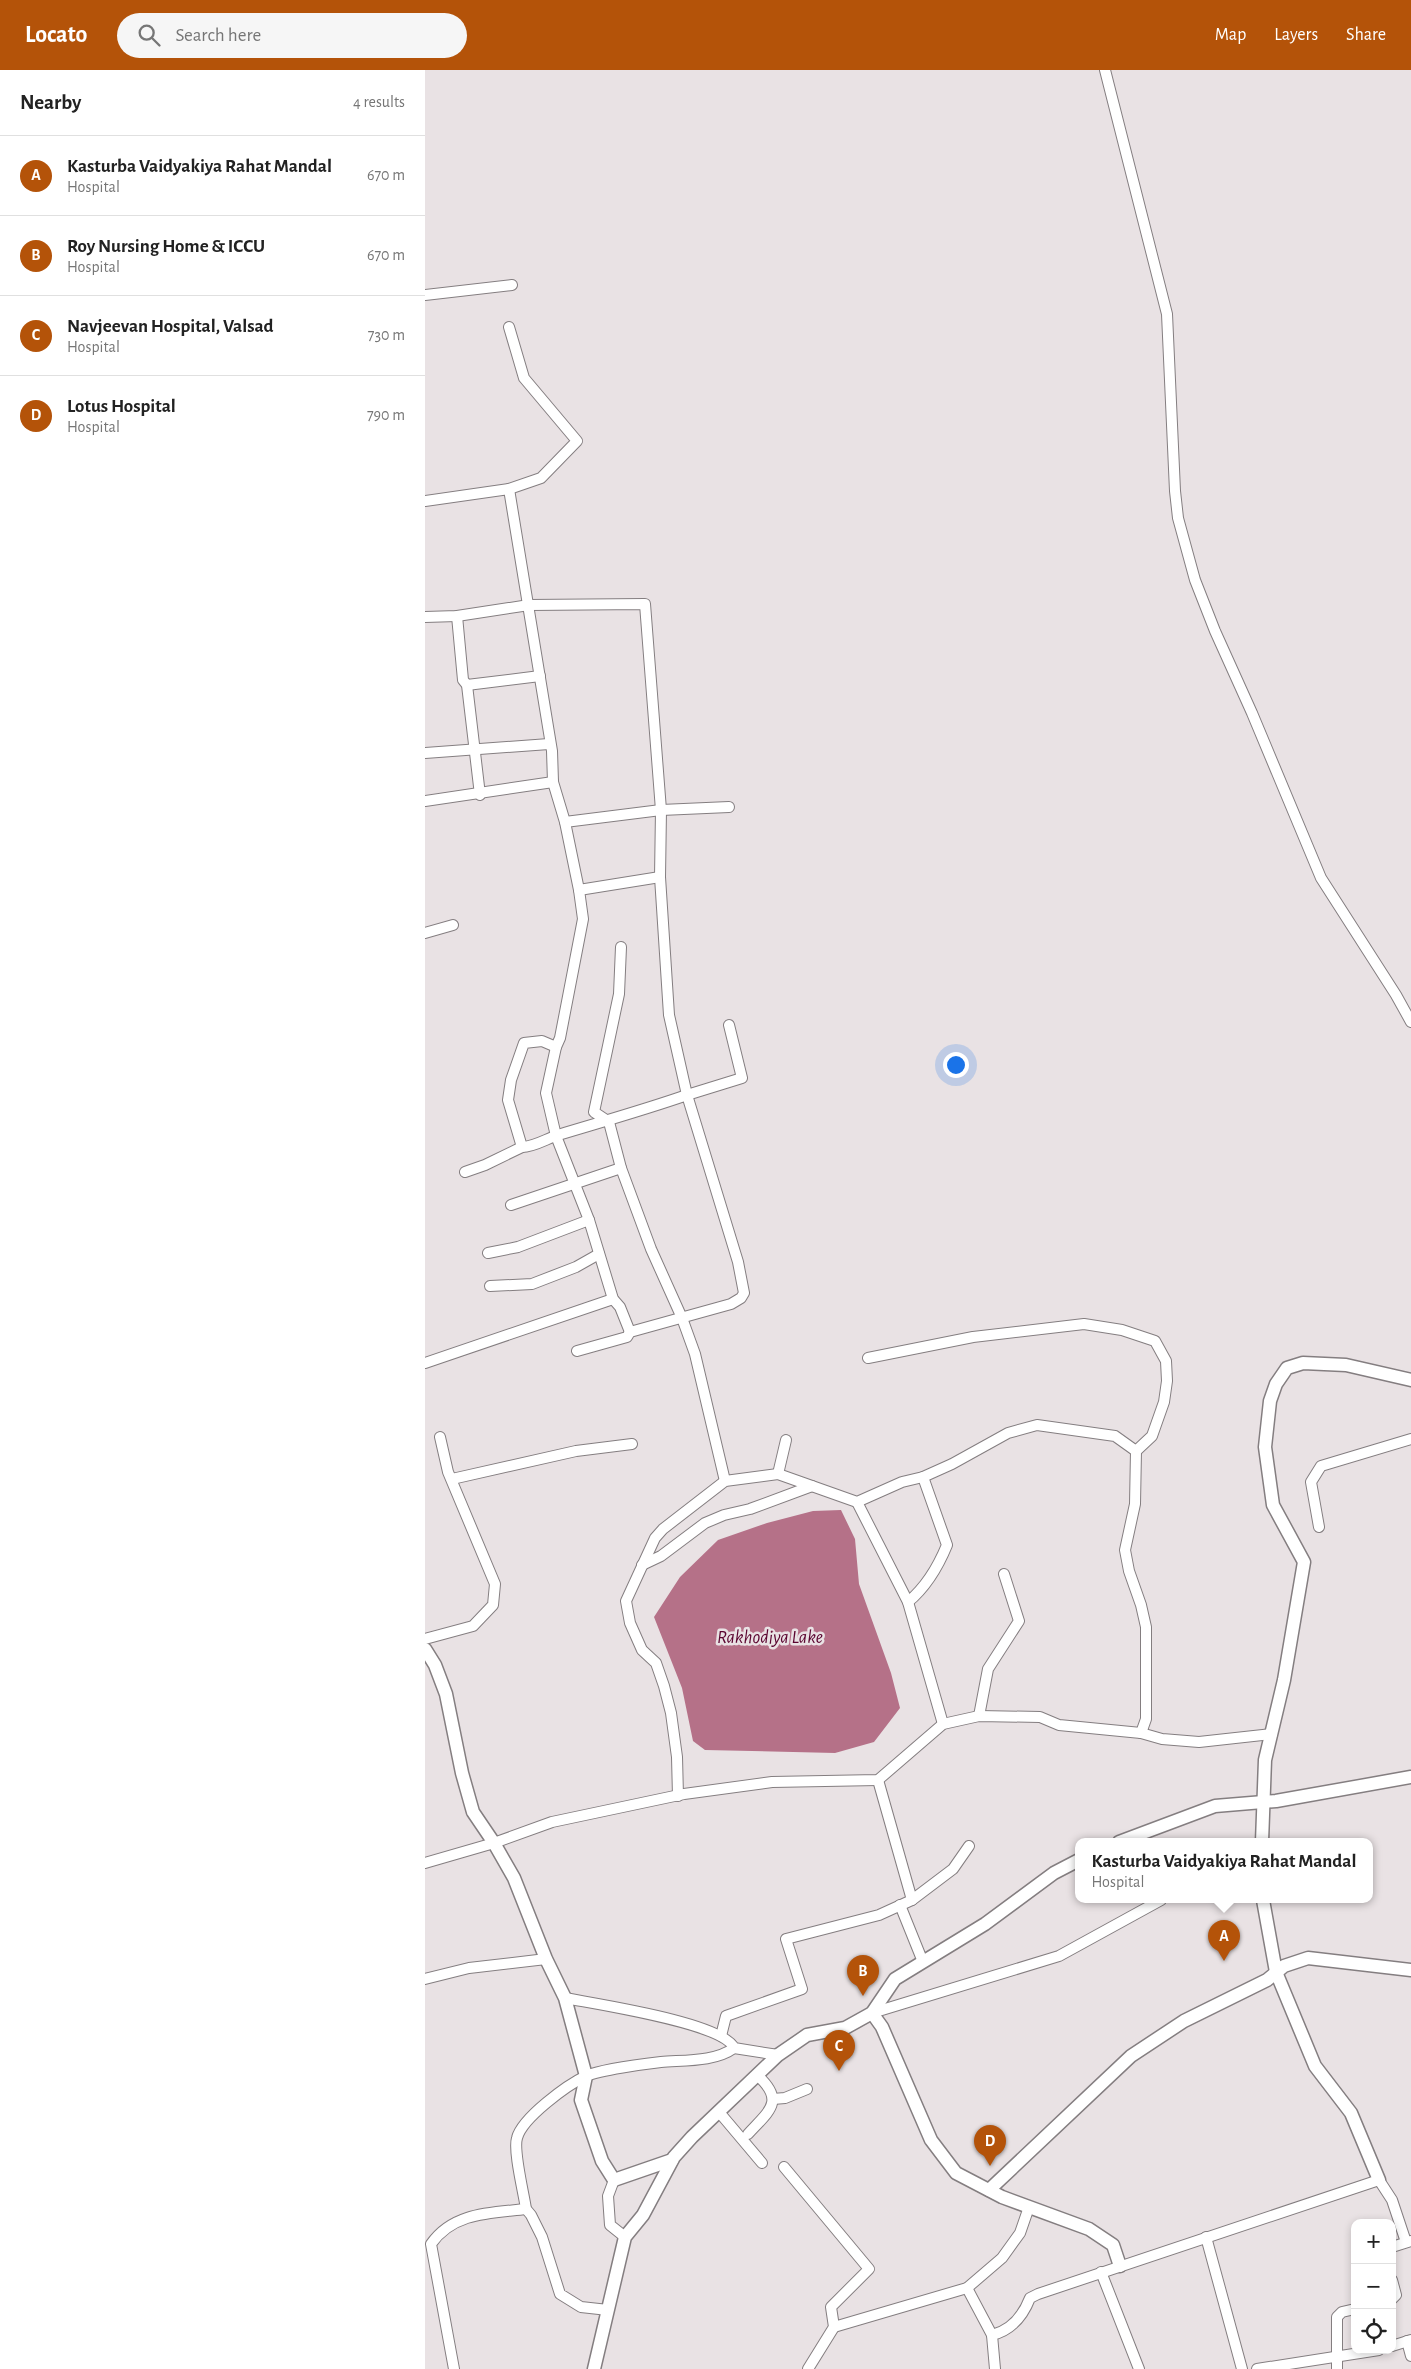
<!DOCTYPE html>
<html lang="en">
<head>
<meta charset="utf-8">
<style>
  body { margin:0; font-family:"Alegreya Sans",sans-serif; background:#f6f6f6; color:#222 }
  .controls { position:absolute; right:15px; bottom:15px; display:grid; overflow:hidden; border-radius:10px; box-shadow:0 2px 8px #0003 }
  .controls button { width:45px; height:45px; display:grid; place-items:center; padding:0; border:0; border-bottom:1px solid #e0e0e0; background:#fff; color:#222; font:25px sans-serif }
  .you { position:absolute; left:530px; top:994px; width:18px; height:18px; margin:-12px; border:4px solid #fff; border-radius:50%; background:#1a73e8; box-shadow:0 0 0 8px #1a73e833 }
  .badge { display:grid; place-items:center; width:32px; height:32px; border-radius:50%; background:#b45309; color:#fff; font-size:16px; font-weight:700 }
  .pin { position:absolute; translate:-50% -41px; filter:drop-shadow(0 1px 2px #0008) }
  .pin::after { content:''; position:absolute; top:26px; width:18px; height:15px; background:inherit; clip-path:polygon(0 0,100% 0,50% 100%) }
  .popup { position:absolute; left:650px; top:1768px; width:298px; height:65px; box-sizing:border-box; display:grid; place-content:center; border-radius:10px; background:#fff; filter:drop-shadow(0 1px 4px #0005); font-size:16px; white-space:nowrap; color:#767676 }
  .popup b { font-size:19px; color:#222 }
  .popup::after { content:''; position:absolute; left:50%; top:100%; margin-left:-10px; border:10px solid transparent; border-top-color:#fff }
  .list { margin:0; padding:0; list-style:none }
  h2 { display:flex; justify-content:space-between; align-items:center; height:65px; margin:0; padding:0 20px; font-size:21px }
  h2 small { font-size:16px; font-weight:400; color:#767676 }
  .list li { display:grid; grid-template-columns:32px 1fr auto; gap:15px; align-items:center; box-sizing:border-box; height:80px; padding:0 20px; border-top:1px solid #e0e0e0 }
  .list b { display:block; font-size:19px; white-space:nowrap }
  .list p { margin:0; font-size:16px; white-space:nowrap; color:#767676 }
  .list em { font-size:16px; font-style:normal; color:#767676 }
  .icon { flex:none; width:28px; height:28px; fill:none; stroke:currentColor; stroke-width:2; stroke-linecap:round; stroke-linejoin:round }
  .map { position:relative; flex:none; width:986px; height:2299px; overflow:hidden }
  header { display:flex; align-items:center; gap:30px; box-sizing:border-box; height:70px; padding:0 25px; background:#b45309; color:#fff }
  header strong { font-size:24px }
  nav { display:flex; gap:28px; margin-inline-start:auto; font-size:18px }
  .search { width:350px; height:45px; background:#f6f6f6; display:flex; align-items:center; gap:12px; box-sizing:border-box; padding:0 18px; border-radius:28px; color:#767676; font-size:19px }
  main { display:flex }
  aside { flex:1; background:#fff }
  .map>svg:first-child { display:block }
  .water { fill:#b57188 }
  .lines { fill:none; stroke-linecap:round; stroke-linejoin:round }
  .minor-casing { stroke:#847e80; stroke-width:12 }
  .tertiary-casing { stroke:#847e80; stroke-width:15 }
  .minor { stroke:#fff; stroke-width:10 }
  .tertiary { stroke:#fff; stroke-width:12 }
  .labels { text-anchor:middle; stroke-width:5; stroke-linejoin:round; paint-order:stroke }
  .water-label { font-size:19px; font-style:italic; fill:#5b0530; stroke:#e9e2e4 }
</style>
</head>
<body>
<header>
<strong>Locato</strong>
<div class="search"><svg class="icon" aria-label="search" viewBox="0 0 24 24"><circle cx="10" cy="10" r="6"/><path d="M15 15l6 6"/></svg>Search here</div>
<nav><a>Map</a><a>Layers</a><a>Share</a></nav>
</header>
<main>
<aside>
<h2>Nearby<small>4 results</small></h2>
<ul class="list">
<li><span class="badge">A</span><div><b>Kasturba Vaidyakiya Rahat Mandal</b><p>Hospital</p></div><em>670 m</em></li>
<li><span class="badge">B</span><div><b>Roy Nursing Home &amp; ICCU</b><p>Hospital</p></div><em>670 m</em></li>
<li><span class="badge">C</span><div><b>Navjeevan Hospital, Valsad</b><p>Hospital</p></div><em>730 m</em></li>
<li><span class="badge">D</span><div><b>Lotus Hospital</b><p>Hospital</p></div><em>790 m</em></li>
</ul>
</aside>
<div class="map">
<svg width="986" height="2299" viewBox="0 0 986 2299">
  <rect width="100%" height="100%" fill="#e9e2e4"/>
  <!-- water -->
  <polygon class="water" points="416,1440 430,1469 434,1514 466,1603 475,1638 449,1672 410,1683 280,1680 268,1671 257,1618 229,1547 255,1507 293,1470 342,1453 388,1441"/>
  <g class="lines">
    <!-- minor casing -->
    <g class="minor-casing">
      <g id="minor">
        <polyline points="680,0 742,244 750,421 753,448 770,510 790,561 827,643 896,808 971,925 986,952"/>
        <polyline points="0,225 87,215"/>
        <polyline points="84,257 99,308 152,371 116,408 84,419"/>
        <polyline points="0,431 84,419 127,681 128,712 140,752 154,820 235,807"/>
        <polyline points="32,546 38,610 42,615 55,725"/>
        <polyline points="0,547 32,546 104,535 220,534 236,740 235,807 244,945 262,1025 317,1008 304,955"/>
        <polyline points="42,615 115,606"/>
        <polyline points="0,683 124,674"/>
        <polyline points="0,731 128,712"/>
        <polyline points="140,752 236,740 304,737"/>
        <polyline points="154,820 158,849 135,968 131,977 121,1023 131,1066 164,1150 188,1229 195,1237 205,1262"/>
        <polyline points="0,863 28,855"/>
        <polyline points="196,877 194,924 169,1042 184,1052 196,1098 226,1179 257,1248 270,1284 300,1411"/>
        <polyline points="97,1077 83,1030 86,1010 99,973 117,971 131,977"/>
        <path d="M40 1102 60 1095 97 1077C109 1077 121 1069 133 1065 176 1052 219 1040 262 1025L313 1192 319 1223 316 1228 306 1234 205 1262 202 1267 152 1281"/>
        <polyline points="86,1135 196,1098"/>
        <polyline points="63,1183 93,1177 164,1150"/>
        <polyline points="65,1216 107,1214 151,1197 174,1184"/>
        <polyline points="443,1288 548,1267 659,1254 697,1260 730,1271 741,1291 742,1311 739,1332 727,1366 711,1381 710,1434 700,1480 704,1501 716,1535 721,1557 721,1649 716,1663"/>
        <polyline points="0,1293 188,1229"/>
        <polyline points="353,1404 361,1370"/>
        <polyline points="27,1409 151,1381 207,1374"/>
        <polyline points="432,1432 483,1532 518,1654"/>
        <polyline points="894,1457 886,1412 896,1396 986,1369"/>
        <polyline points="217,1495 236,1486 280,1453 299,1445 325,1439 387,1416"/>
        <path d="M483 1532C501 1517 513 1497 522 1475L498 1407"/>
        <polyline points="0,1569 48,1556 68,1535 70,1514 23,1402 15,1367"/>
        <polyline points="554,1646 563,1599 594,1551 579,1504"/>
        <polyline points="453,1710 487,1830 528,1799 544,1776"/>
        <polyline points="253,1726 252,1687 246,1643 239,1616 231,1593 217,1580 205,1553 201,1531 230,1468 238,1459 300,1411 353,1404 432,1432 477,1412 498,1407 527,1394 583,1363 612,1355 690,1366 711,1381"/>
        <polyline points="0,1793 69,1773 127,1752 259,1724 347,1712 453,1710 518,1654 554,1646 615,1647 634,1655 716,1663 737,1669 774,1672 847,1664"/>
        <polyline points="475,1835 498,1892"/>
        <polyline points="0,1909 44,1898 121,1889"/>
        <path d="M140 1928C170 1934 299 1953 309 1978L353 1985"/>
        <polyline points="447,1943 634,1886 736,1830"/>
        <polyline points="296,1966 301,1946 377,1919 361,1869 454,1845 487,1830"/>
        <polyline points="348,2029 360,2028 382,2019"/>
        <polyline points="294,2042 337,2093"/>
        <path d="M323 2064C344 2041 361 2031 332 2005"/>
        <polyline points="359,2097 444,2199 406,2237 409,2257 383,2299"/>
        <polyline points="189,2110 183,2126 185,2155 200,2167"/>
        <polyline points="781,2167 817,2299"/>
        <polyline points="967,2177 986,2171"/>
        <polyline points="676,2202 714,2299"/>
        <polyline points="967,2210 971,2225 967,2229"/>
        <polyline points="542,2218 567,2265 570,2299"/>
        <path d="M183 2240 156 2237 135 2224 117 2167 106 2145 101 2139C99 2124 88 2081 92 2068 97 2048 142 2015 161 2006 175 2000 219 1994 236 1992 259 1990 290 1992 309 1978"/>
        <polyline points="409,2257 542,2218 577,2188 595,2163 604,2137"/>
        <path d="M567 2265C587 2260 598 2246 605 2228L613 2224 954 2110 967 2130 981 2172"/>
        <polyline points="982,2271 986,2286"/>
        <polyline points="967,2276 986,2270"/>
        <path d="M29 2299 6 2174C28 2142 66 2143 101 2139"/>
        <polyline points="832,2299 954,2280"/>
        <polyline points="912,2299 912,2247 917,2242 930,2239"/>
      </g>
    </g>
    <!-- tertiary casing -->
    <g class="tertiary-casing">
      <g id="tertiary">
        <polyline points="0,1579 10,1595 21,1624 37,1703 48,1742 69,1773 89,1808 121,1889 140,1928 161,2006 156,2030 177,2091 189,2110 247,2090"/>
        <polyline points="694,1772 790,1736 851,1731 986,1707"/>
        <polyline points="837,1772 840,1690 859,1610 879,1492 848,1435 840,1377 845,1331 851,1314 862,1298 878,1293 921,1295 986,1310"/>
        <polyline points="838,1830 851,1902 890,1996 926,2043 954,2110"/>
        <polyline points="447,1943 457,1957 506,2070 531,2103 577,2127 664,2159 688,2175 695,2196"/>
        <polyline points="564,2120 706,1986 759,1951 842,1910 859,1896 883,1888 986,1900"/>
        <polyline points="169,2299 200,2167 218,2145 249,2087 267,2067 353,1985 382,1965 420,1958 447,1943 470,1909 560,1854 629,1803 654,1790"/>
      </g>
    </g>
    <!-- minor -->
    <use href="#minor" class="minor"/>
    <!-- tertiary -->
    <use href="#tertiary" class="tertiary"/>
  </g>
  <g class="labels">
    <!-- water labels -->
    <g class="water-label">
      <text x="345" y="1573">Rakhodiya Lake</text>
    </g>
  </g>
</svg>
<div class="controls">
<button>+</button>
<button>−</button>
<button><svg class="icon" aria-label="locate" viewBox="0 0 24 24"><circle cx="12" cy="12" r="6"/><path d="M12 2v4M12 18v4M2 12h4M18 12h4"/></svg></button>
</div>
<div class="you"></div>
<div class="pin badge" style="left:799px;top:1891px">A</div>
<div class="popup"><b>Kasturba Vaidyakiya Rahat Mandal</b>Hospital</div>
<div class="pin badge" style="left:438px;top:1926px">B</div>
<div class="pin badge" style="left:414px;top:2001px">C</div>
<div class="pin badge" style="left:565px;top:2096px">D</div>
</div>
</main>
</body>
</html>
